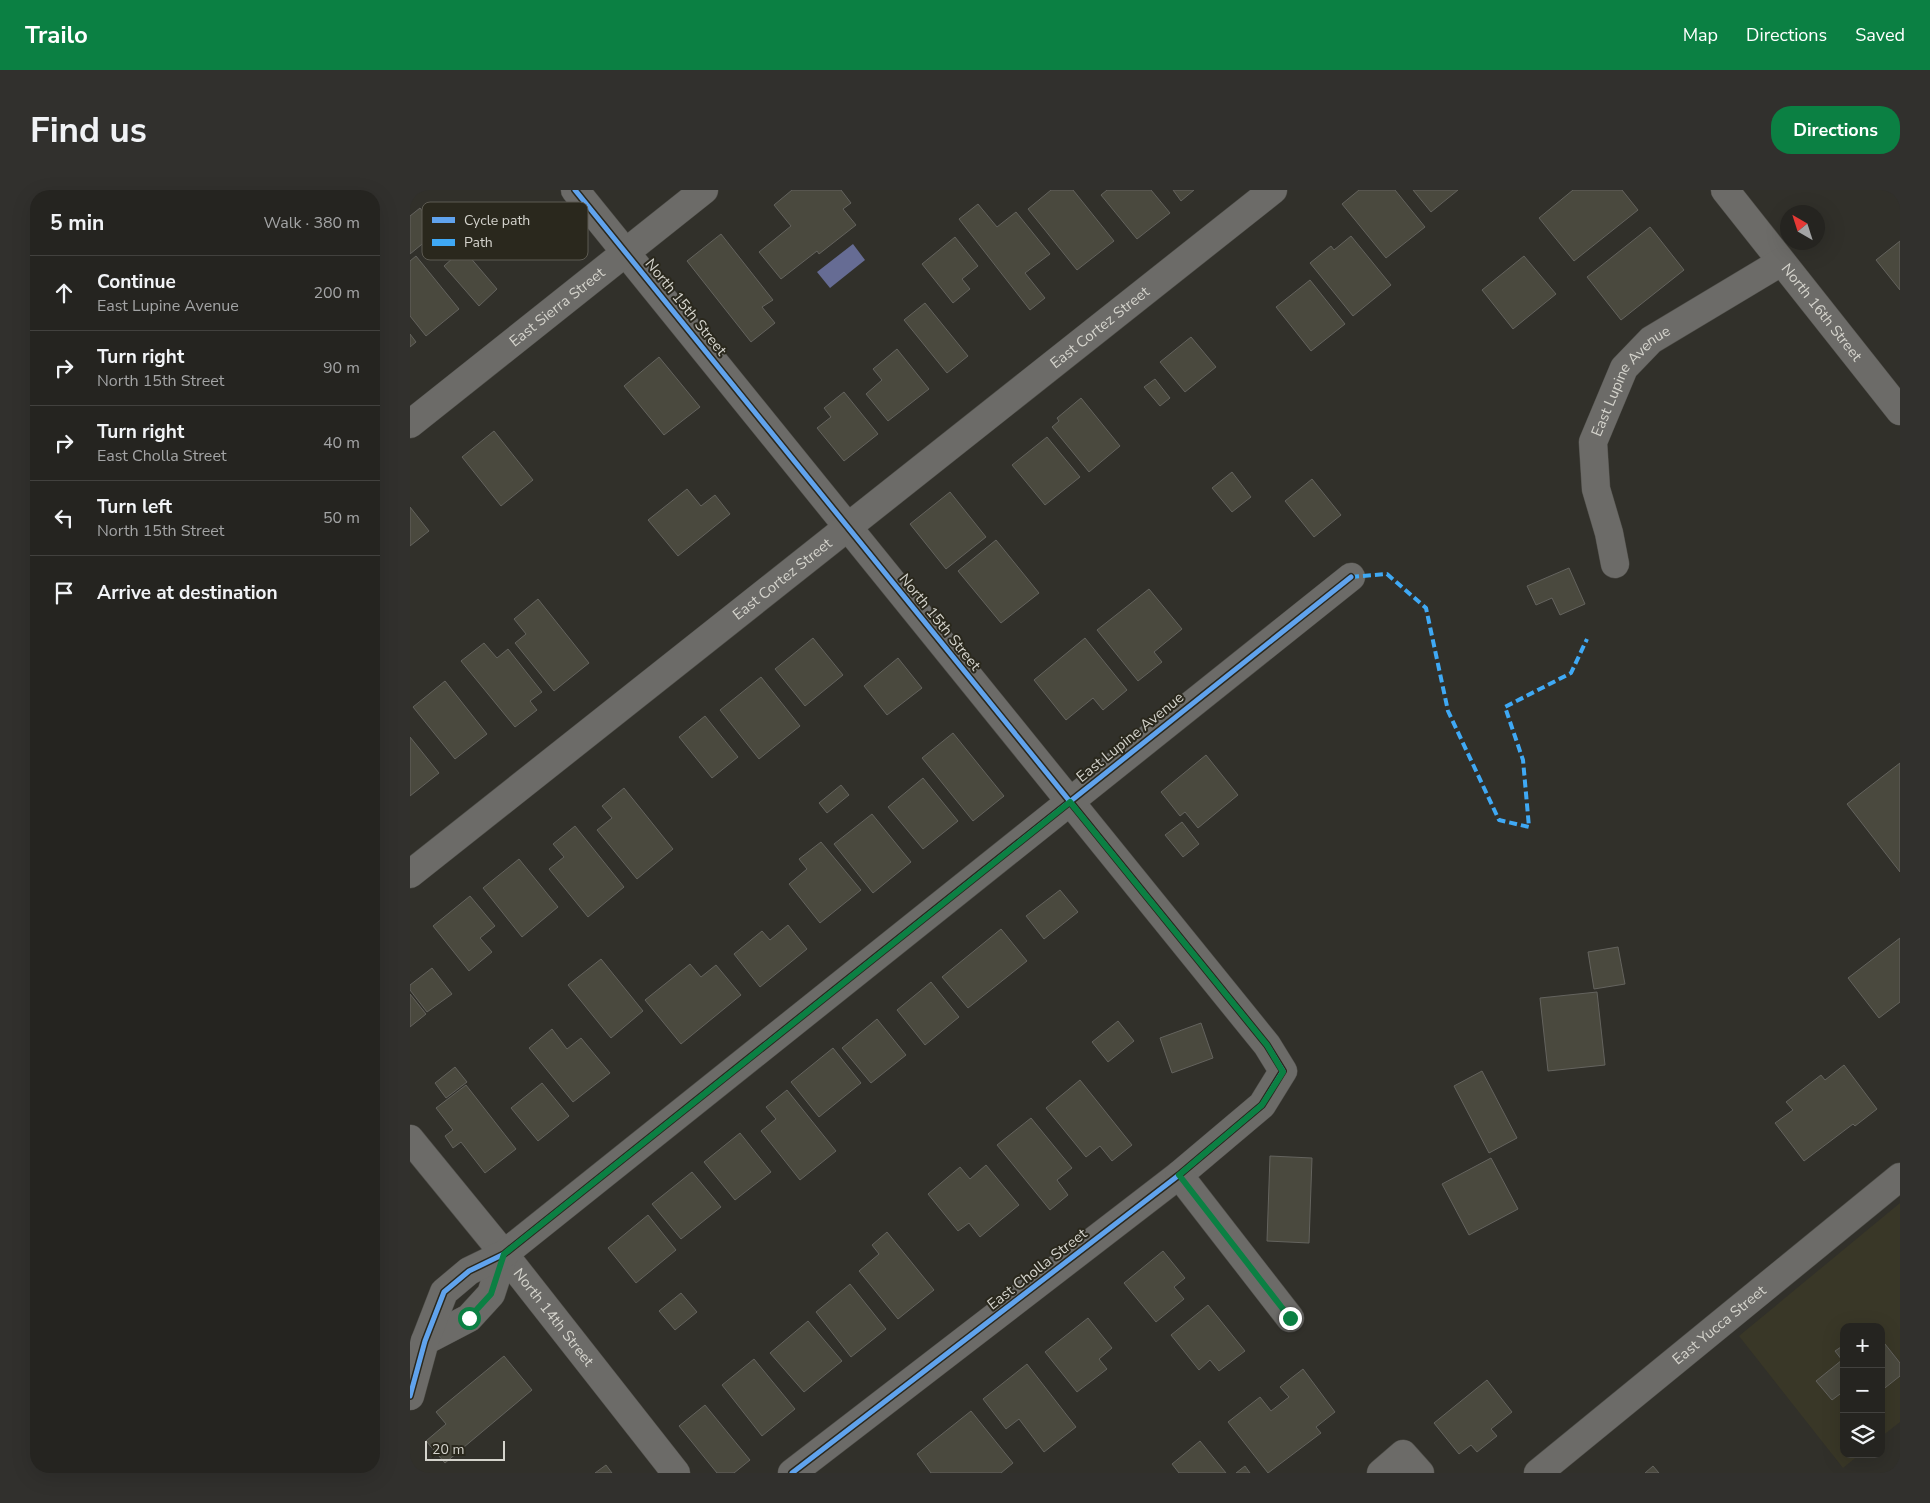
<!DOCTYPE html>
<html lang="en">
<head>
<meta charset="utf-8">
<style>
  body { margin:0; font-family:"Nunito Sans",sans-serif; background:#31302d; color:#f1f3f6 }
  .controls { position:absolute; right:15px; bottom:15px; display:grid; overflow:hidden; border-radius:10px; box-shadow:0 5px 20px #0002 }
  .controls button { width:45px; height:45px; display:grid; place-items:center; padding:0; border:0; border-bottom:1px solid #42413e; background:#252420; color:#f1f3f6; font:25px sans-serif }
  .compass { position:absolute; left:1370px; top:15px; width:45px; height:45px; border-radius:50%; background:#252420; box-shadow:0 5px 20px #0002; rotate:321deg }
  .scale { position:absolute; left:15px; bottom:12px; width:80px; box-sizing:border-box; padding-left:5px; border:2px solid #d4d3cc; border-top:0; font-size:14px; line-height:18px; white-space:nowrap; color:#d4d3cc; -webkit-text-stroke:4px #2a281d; paint-order:stroke }
  .stop { position:absolute; width:15px; height:15px; margin:-11px; border:4px solid #0b8043; border-radius:50%; background:#fff }
  .stop.end { background:#0b8043; border-color:#fff; box-shadow:0 1px 5px #0008 }
  .list { margin:0; padding:0; list-style:none }
  h2 { display:flex; justify-content:space-between; align-items:center; height:65px; margin:0; padding:0 20px; font-size:21px }
  h2 small { font-size:16px; font-weight:400; color:#a3a4a5 }
  .list li { display:grid; grid-template-columns:32px 1fr auto; gap:15px; align-items:center; box-sizing:border-box; height:75px; padding:0 20px; border-top:1px solid #42413e }
  .list b { display:block; font-size:19px; white-space:nowrap }
  .list p { margin:0; font-size:16px; white-space:nowrap; color:#a3a4a5 }
  .list em { font-size:16px; font-style:normal; color:#a3a4a5 }
  .icon { flex:none; width:28px; height:28px; fill:none; stroke:currentColor; stroke-width:2; stroke-linecap:round; stroke-linejoin:round }
  .map { position:relative; flex:none; width:1490px; height:1283px; overflow:hidden; border-radius:20px }
  header { display:flex; align-items:center; gap:30px; box-sizing:border-box; height:70px; padding:0 25px; background:#0b8043; color:#fff }
  header strong { font-size:24px }
  nav { display:flex; gap:28px; margin-inline-start:auto; font-size:18px }
  .intro { display:flex; align-items:center; justify-content:space-between; box-sizing:border-box; height:120px; padding:0 30px }
  h1 { margin:0; font-size:35px }
  .button { padding:12px 22px; border-radius:20px; background:#0b8043; color:#fff; font-size:18px; font-weight:700 }
  main { display:flex; gap:30px; padding:0 30px }
  aside { flex:1; background:#252420; border-radius:20px; box-shadow:0 5px 20px #0002 }
  .map>svg:first-child { display:block }
  .built { fill:#393727 }
  .water { fill:#666c94 }
  .building { fill:#4a493e; stroke:#64635e }
  .lines { fill:none; stroke-linecap:round; stroke-linejoin:round }
  .minor-casing { stroke:#4e4d48; stroke-width:29 }
  .minor { stroke:#6c6b68; stroke-width:28 }
  .quiet { stroke:#3fa9f5; stroke-width:4; stroke-dasharray:8 4; stroke-linecap:butt }
  .cycleway-casing { stroke:#2a281d; stroke-width:8 }
  .cycleway { stroke:#60a3ed; stroke-width:5 }
  .route { stroke:#0b8043; stroke-width:6 }
  .labels { text-anchor:middle; stroke-width:4; stroke-linejoin:round; paint-order:stroke }
  .street-label { font-size:15px; fill:#d4d3cc; stroke:#2a281d }
  .key { fill:#2a281d; stroke:#5d5b52; stroke-width:1 }
  .key-label { font-size:14px; fill:#d4d3cc }
</style>
</head>
<body>
<header>
<strong>Trailo</strong>
<nav><a>Map</a><a>Directions</a><a>Saved</a></nav>
</header>
<div class="intro"><h1>Find us</h1><a class="button">Directions</a></div>
<main>
<aside>
<h2>5 min<small>Walk · 380 m</small></h2>
<ul class="list">
<li><svg class="icon" aria-label="ahead" viewBox="0 0 24 24"><path d="M12 20V5M6 11l6-6 6 6"/></svg><div><b>Continue</b><p>East Lupine Avenue</p></div><em>200 m</em></li>
<li><svg class="icon" aria-label="right" viewBox="0 0 24 24"><path d="M7 20v-9h11M14 6l5 5-5 5"/></svg><div><b>Turn right</b><p>North 15th Street</p></div><em>90 m</em></li>
<li><svg class="icon" aria-label="right" viewBox="0 0 24 24"><path d="M7 20v-9h11M14 6l5 5-5 5"/></svg><div><b>Turn right</b><p>East Cholla Street</p></div><em>40 m</em></li>
<li><svg class="icon" aria-label="left" viewBox="0 0 24 24"><path d="M17 20v-9H6M10 6l-5 5 5 5"/></svg><div><b>Turn left</b><p>North 15th Street</p></div><em>50 m</em></li>
<li><svg class="icon" aria-label="arrive" viewBox="0 0 24 24"><path d="M6 21V4h12l-3 4 3 4H6"/></svg><div><b>Arrive at destination</b></div></li>
</ul>
</aside>
<div class="map">
<svg width="1490" height="1283" viewBox="0 0 1490 1283">
  <rect width="100%" height="100%" fill="#31302a"/>
  <!-- built -->
  <polygon class="built" points="1490,1013 1490,1232 1471,1247 1471,1137 1434,1137 1434,1264 1450,1264 1433,1278 1329,1146"/>
  <!-- water -->
  <polygon class="water" points="443,54 455,70 420,98 407,82"/>
  <!-- building -->
  <g class="building">
    <polygon points="382,0 431,0 441,13 433,19 446,35 409,64 407,61 371,89 349,62 381,36 364,15"/>
    <polygon points="641,0 663,0 704,51 667,80 618,19"/>
    <polygon points="697,0 741,0 760,23 727,49 691,5"/>
    <polygon points="763,0 784,0 771,11"/>
    <polygon points="949,0 985,0 1015,37 976,68 932,14"/>
    <polygon points="1003,0 1048,0 1021,22"/>
    <polygon points="1163,0 1212,0 1228,20 1164,71 1129,28"/>
    <polygon points="568,14 587,37 606,22 640,64 615,83 635,108 620,120 549,29"/>
    <polygon points="10,18 28,41 0,64 0,26"/>
    <polygon points="1240,37 1274,80 1211,130 1177,87"/>
    <polygon points="311,44 363,110 352,117 365,133 341,152 277,71"/>
    <polygon points="941,46 981,95 943,126 900,73 921,56 924,60"/>
    <polygon points="545,47 568,76 552,89 560,99 543,113 512,74"/>
    <polygon points="1490,51 1490,100 1466,70"/>
    <polygon points="53,59 87,99 69,116 34,76"/>
    <polygon points="6,66 49,119 16,146 0,126 0,71"/>
    <polygon points="1114,66 1146,104 1103,139 1072,100"/>
    <polygon points="900,90 935,134 901,161 866,117"/>
    <polygon points="515,113 558,166 537,183 494,130"/>
    <polygon points="0,144 6,152 0,157"/>
    <polygon points="781,147 806,177 775,202 750,172"/>
    <polygon points="487,159 519,199 478,231 456,204 472,190 463,179"/>
    <polygon points="249,167 290,217 254,245 214,196"/>
    <polygon points="745,189 760,208 750,216 734,197"/>
    <polygon points="434,202 468,244 434,271 407,238 421,227 414,218"/>
    <polygon points="671,208 710,256 679,282 642,237 649,231 647,228"/>
    <polygon points="84,241 123,290 91,316 52,267"/>
    <polygon points="637,247 670,287 635,315 602,275"/>
    <polygon points="822,282 841,307 822,322 802,298"/>
    <polygon points="902,289 931,325 904,347 875,311"/>
    <polygon points="277,299 291,316 305,305 320,324 268,366 238,330"/>
    <polygon points="540,302 576,347 536,379 500,334"/>
    <polygon points="0,317 19,341 0,356"/>
    <polygon points="586,350 629,403 591,433 548,381"/>
    <polygon points="1159,378 1175,414 1150,425 1142,408 1126,415 1117,396"/>
    <polygon points="739,399 772,439 744,462 752,472 728,491 687,440"/>
    <polygon points="128,409 179,473 144,501 105,453 116,444 104,429"/>
    <polygon points="403,448 433,485 395,516 365,479"/>
    <polygon points="675,448 717,500 693,520 683,508 656,530 624,490"/>
    <polygon points="74,453 87,468 98,459 132,502 120,511 127,520 105,537 51,471"/>
    <polygon points="488,468 512,498 477,525 454,496"/>
    <polygon points="351,487 390,536 349,569 310,520"/>
    <polygon points="35,491 77,544 45,569 3,517"/>
    <polygon points="295,526 328,567 302,588 269,547"/>
    <polygon points="543,543 594,606 563,631 512,568"/>
    <polygon points="0,547 29,583 0,606"/>
    <polygon points="796,565 828,605 788,638 775,622 770,626 751,602"/>
    <polygon points="1490,573 1490,682 1437,614"/>
    <polygon points="513,588 548,631 513,659 478,617"/>
    <polygon points="431,595 439,605 417,623 409,613"/>
    <polygon points="214,598 263,659 227,689 187,640 202,628 192,616"/>
    <polygon points="462,624 501,672 463,703 424,654"/>
    <polygon points="772,632 789,654 773,667 755,645"/>
    <polygon points="165,636 214,697 178,727 139,679 154,667 143,654"/>
    <polygon points="411,652 451,700 410,733 379,694 397,679 389,669"/>
    <polygon points="109,669 148,717 112,747 73,698"/>
    <polygon points="650,700 668,722 634,749 616,726"/>
    <polygon points="60,706 85,736 70,748 82,762 59,781 23,736"/>
    <polygon points="378,735 397,759 350,797 324,764 352,741 360,750"/>
    <polygon points="591,739 617,771 558,818 532,787"/>
    <polygon points="1490,748 1490,812 1469,828 1438,788"/>
    <polygon points="1208,757 1215,794 1184,799 1178,762"/>
    <polygon points="191,769 233,821 201,848 158,795"/>
    <polygon points="280,774 291,787 306,775 331,805 271,854 235,810"/>
    <polygon points="22,778 42,804 17,822 0,800 0,795"/>
    <polygon points="521,792 549,827 515,855 487,820"/>
    <polygon points="1187,802 1195,875 1138,881 1130,808"/>
    <polygon points="0,804 16,824 0,837"/>
    <polygon points="467,829 496,865 461,893 432,858"/>
    <polygon points="708,831 724,851 698,872 682,852"/>
    <polygon points="791,833 803,868 762,883 750,848"/>
    <polygon points="142,839 157,859 171,848 200,883 163,912 119,858"/>
    <polygon points="423,858 451,893 409,927 381,892"/>
    <polygon points="1434,875 1467,919 1445,936 1443,934 1394,971 1365,933 1383,920 1376,912 1411,885 1415,890"/>
    <polygon points="45,877 57,892 36,908 25,893"/>
    <polygon points="1072,881 1107,948 1079,963 1044,896"/>
    <polygon points="670,890 722,955 702,971 690,956 676,967 636,918"/>
    <polygon points="132,893 159,926 128,951 101,918"/>
    <polygon points="56,895 106,959 75,983 51,952 43,958 35,946 43,940 26,918"/>
    <polygon points="377,900 426,961 390,990 351,941 366,929 356,917"/>
    <polygon points="621,928 662,978 647,990 658,1005 640,1020 587,955"/>
    <polygon points="330,943 361,982 325,1010 294,972"/>
    <polygon points="860,966 902,968 899,1053 857,1051"/>
    <polygon points="1081,968 1108,1019 1059,1045 1032,994"/>
    <polygon points="576,975 609,1015 570,1047 559,1033 548,1041 518,1004 550,977 560,989"/>
    <polygon points="282,982 311,1017 271,1049 242,1014"/>
    <polygon points="238,1025 266,1060 226,1093 198,1058"/>
    <polygon points="477,1042 524,1100 488,1129 449,1081 469,1064 462,1055"/>
    <polygon points="753,1061 775,1088 764,1097 774,1109 746,1132 714,1093"/>
    <polygon points="440,1094 476,1139 441,1167 406,1122"/>
    <polygon points="271,1103 287,1122 265,1140 249,1121"/>
    <polygon points="798,1115 835,1161 809,1181 800,1170 789,1180 761,1145"/>
    <polygon points="678,1128 702,1158 689,1169 697,1179 667,1202 635,1162"/>
    <polygon points="398,1131 432,1171 394,1202 360,1163"/>
    <polygon points="1471,1149 1490,1173 1490,1186 1471,1201"/>
    <polygon points="1434,1155 1434,1209 1430,1204 1422,1210 1406,1191 1432,1170 1425,1161"/>
    <polygon points="94,1166 122,1200 35,1273 16,1251 36,1234 26,1222"/>
    <polygon points="344,1169 385,1219 352,1246 312,1195"/>
    <polygon points="617,1174 666,1237 634,1262 609,1229 596,1239 573,1209"/>
    <polygon points="893,1179 925,1222 906,1237 911,1243 858,1283 818,1232 850,1207 861,1221 879,1207 870,1197"/>
    <polygon points="1077,1190 1102,1222 1081,1239 1087,1246 1067,1262 1061,1255 1049,1264 1024,1233"/>
    <polygon points="295,1215 340,1270 324,1283 307,1283 269,1236"/>
    <polygon points="561,1221 603,1273 591,1283 521,1283 507,1264"/>
    <polygon points="790,1251 816,1283 769,1283 762,1274"/>
    <polygon points="196,1275 202,1283 185,1283"/>
    <polygon points="835,1276 840,1283 826,1283"/>
    <polygon points="1243,1276 1249,1283 1235,1283"/>
  </g>
  <g class="lines">
    <!-- minor casing -->
    <g class="minor-casing">
      <g id="minor">
        <polyline points="165,0 857,855 873,881 852,915 769,985 382,1283"/>
        <path id="s1" d="M1315 0 1490 221"/>
        <path id="s2" d="M0 234 294 0"/>
        <path id="s3" d="M1205 374 1199 343 1186 299 1183 252 1214 178 1241 150 1371 72"/>
        <path id="s4" d="M0 684 863 0"/>
        <path id="s5" d="M0 949 94 1064 266 1283"/>
        <polyline points="769,985 880,1128"/>
        <polyline points="15,1151 59,1128 81,1104 94,1064"/>
        <polyline points="0,1206 15,1151 34,1102 59,1081 94,1064 941,387"/>
        <polyline points="971,1283 993,1264 1010,1283"/>
        <path id="s6" d="M1128 1283 1490 987"/>
      </g>
    </g>
    <!-- minor -->
    <use href="#minor" class="minor"/>
    <!-- quiet -->
    <polyline class="quiet" points="941,387 977,384 1016,418 1038,521 1089,630 1119,637 1113,570 1095,517 1161,483 1177,449"/>
    <!-- cycleway casing -->
    <g class="cycleway-casing">
      <g id="cycleway">
        <polyline points="165,0 857,855 873,881 852,915 769,985 382,1283"/>
        <polyline points="0,1206 15,1151 34,1102 59,1081 94,1064 941,387"/>
      </g>
    </g>
    <!-- cycleway -->
    <use href="#cycleway" class="cycleway"/>
  </g>
  <g class="lines">
    <!-- route -->
    <polyline class="route" points="59,1128 81,1104 94,1064 660,612 857,855 873,882 852,915 769,985 880,1128"/>
  </g>
  <g class="labels">
    <!-- street labels -->
    <g class="street-label">
      <text dy="5" stroke="none"><textPath href="#s2" startOffset="188">East Sierra Street</textPath></text>
      <text transform="translate(276 117) rotate(51)" y="5">North 15th Street</text>
      <text dy="5" stroke="none"><textPath href="#s1" startOffset="156">North 16th Street</textPath></text>
      <text dy="5" stroke="none"><textPath href="#s4" startOffset="880">East Cortez Street</textPath></text>
      <text dy="5" stroke="none"><textPath href="#s3" startOffset="198">East Lupine Avenue</textPath></text>
      <text dy="5" stroke="none"><textPath href="#s4" startOffset="475">East Cortez Street</textPath></text>
      <text transform="translate(530 432) rotate(51)" y="5">North 15th Street</text>
      <text transform="translate(720 547) rotate(-39)" y="5">East Lupine Avenue</text>
      <text transform="translate(627 1079) rotate(-38)" y="5">East Cholla Street</text>
      <text dy="5" stroke="none"><textPath href="#s5" startOffset="229">North 14th Street</textPath></text>
      <text dy="5" stroke="none"><textPath href="#s6" startOffset="234">East Yucca Street</textPath></text>
    </g>
  </g>
  <!-- legend -->
  <rect x="12" y="12" width="166" height="58" rx="8" class="key"/>
  <rect x="22" y="27" width="23" height="6" fill="#60a3ed"/>
  <rect x="22" y="49" width="23" height="7" fill="#3fa9f5"/>
  <g class="key-label">
    <text x="54" y="35">Cycle path</text>
    <text x="54" y="57">Path</text>
  </g>
</svg>
<div class="controls">
<button>+</button>
<button>−</button>
<button><svg class="icon" aria-label="layers" viewBox="0 0 24 24"><path d="M12 4l9 5-9 5-9-5zM3 14l9 5 9-5"/></svg></button>
</div>
<svg class="compass" viewBox="-18 -18 36 36"><path d="M0-13l5 13h-10z" fill="#e53935"/><path d="M0 13l5-13h-10z" fill="#a3a4a5"/></svg>
<div class="scale">20 m</div>
<div class="stop" style="left:59px;top:1128px"></div>
<div class="stop end" style="left:880px;top:1128px"></div>
</div>
</main>
</body>
</html>
